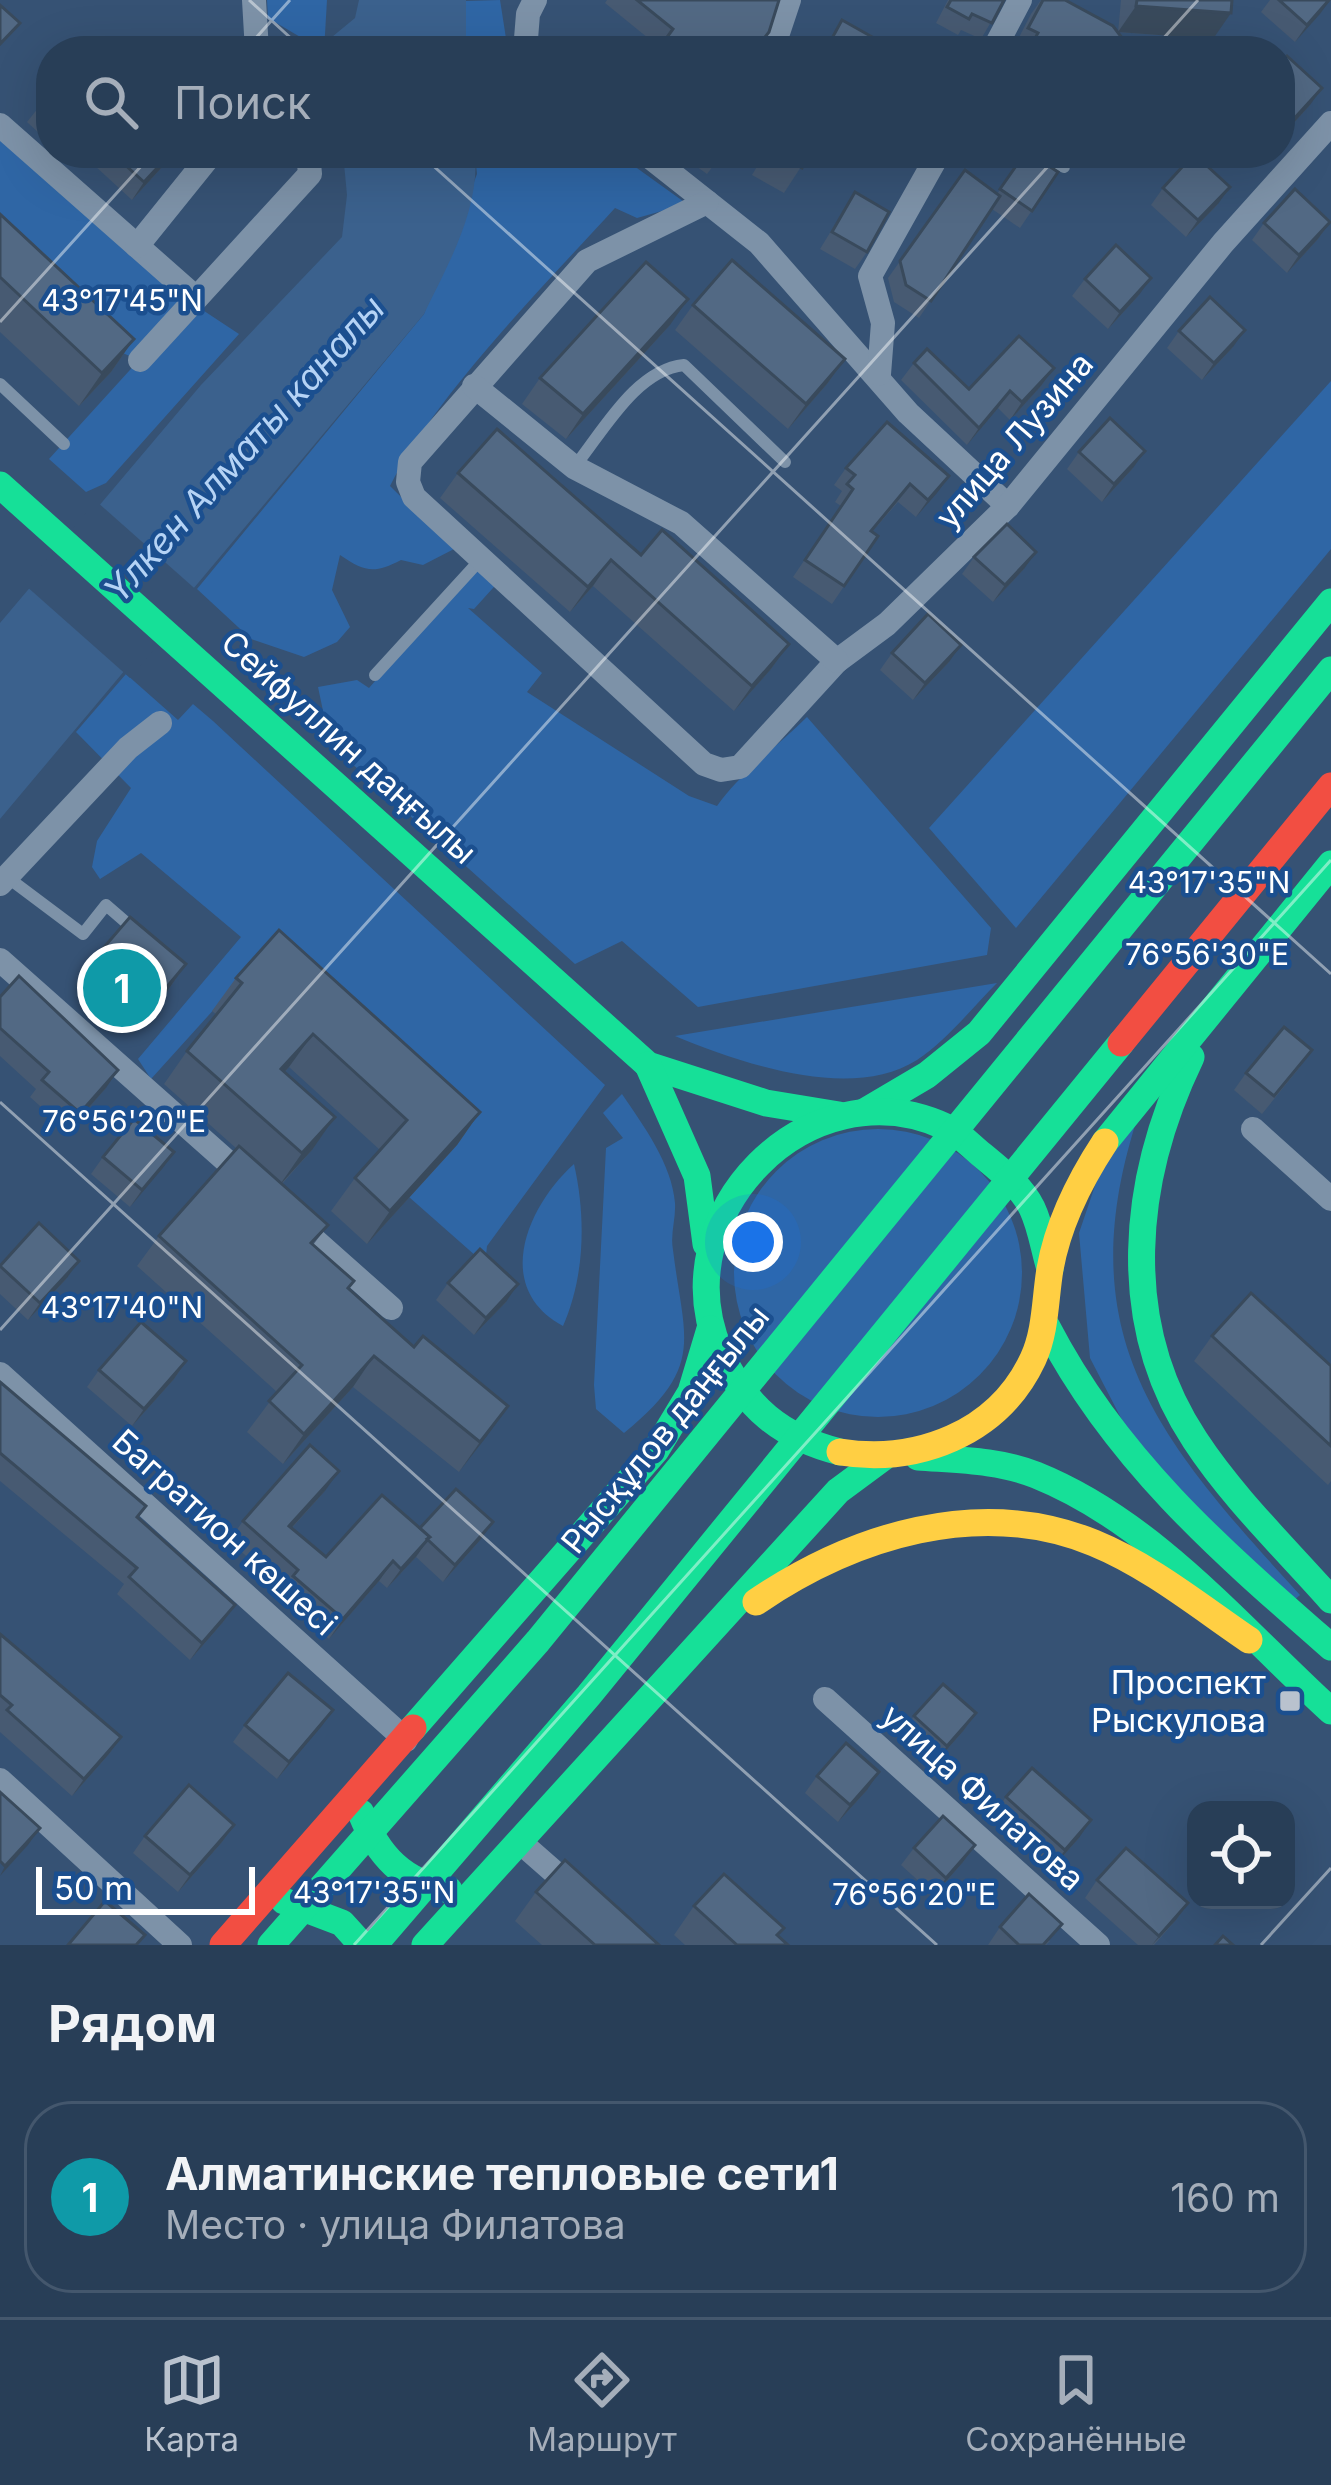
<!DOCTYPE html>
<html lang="ru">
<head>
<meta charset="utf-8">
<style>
  body { margin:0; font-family:Inter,sans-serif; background:#344961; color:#f1f3f6 }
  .controls { position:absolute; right:36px; bottom:36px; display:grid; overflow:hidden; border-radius:24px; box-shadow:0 12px 48px #0002 }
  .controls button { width:108px; height:108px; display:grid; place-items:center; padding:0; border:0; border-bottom:3px solid #44576d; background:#283e57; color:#f1f3f6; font:60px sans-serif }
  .scale { position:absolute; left:36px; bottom:30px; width:219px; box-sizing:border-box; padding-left:12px; border:6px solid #fff; border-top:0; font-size:33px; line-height:42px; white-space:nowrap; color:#fff; -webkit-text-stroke:9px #1b4f8f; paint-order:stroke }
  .you { position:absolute; left:753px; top:1242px; width:42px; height:42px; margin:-30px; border:9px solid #fff; border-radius:50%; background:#1a73e8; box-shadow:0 0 0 18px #1a73e833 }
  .badge { display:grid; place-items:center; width:78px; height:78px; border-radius:50%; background:#b9c2ce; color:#fff; font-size:39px; font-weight:700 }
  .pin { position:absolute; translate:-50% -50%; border:6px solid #fff; box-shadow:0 3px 12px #0006 }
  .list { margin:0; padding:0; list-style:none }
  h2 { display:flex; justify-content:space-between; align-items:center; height:156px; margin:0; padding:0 48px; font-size:51px }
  h2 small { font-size:39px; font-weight:400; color:#a5aeba }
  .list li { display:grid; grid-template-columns:78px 1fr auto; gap:36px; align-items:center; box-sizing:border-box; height:192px; margin:0 24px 24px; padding:0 24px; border:3px solid #44576d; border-radius:48px }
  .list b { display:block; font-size:45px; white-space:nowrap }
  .list p { margin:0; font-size:39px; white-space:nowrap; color:#a5aeba }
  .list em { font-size:39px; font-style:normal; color:#a5aeba }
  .icon { flex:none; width:66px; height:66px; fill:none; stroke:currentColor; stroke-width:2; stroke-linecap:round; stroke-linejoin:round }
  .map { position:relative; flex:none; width:1331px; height:1945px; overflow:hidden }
  .search { position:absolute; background:#283e57; box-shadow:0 12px 48px #0002; left:36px; right:36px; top:36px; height:132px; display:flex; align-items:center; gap:30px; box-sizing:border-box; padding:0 42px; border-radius:48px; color:#a5aeba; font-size:45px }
  .sheet { height:372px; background:#283e57 }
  nav { display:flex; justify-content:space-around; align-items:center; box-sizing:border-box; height:168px; border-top:3px solid #44576d; background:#283e57; font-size:33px; color:#a5aeba }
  nav a { display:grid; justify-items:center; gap:6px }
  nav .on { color:#b9c2ce }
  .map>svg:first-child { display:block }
  .green { fill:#2f66a5 }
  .water { fill:#3b618d }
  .pier { fill:#365274 }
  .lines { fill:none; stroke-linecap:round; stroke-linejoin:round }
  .lane { stroke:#7d92a8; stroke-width:12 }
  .street { stroke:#7d92a8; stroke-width:24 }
  .fast { stroke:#16e098; stroke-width:27 }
  .slow { stroke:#ffcf43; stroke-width:27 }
  .jam { stroke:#f24e42; stroke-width:27 }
  .wall { fill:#475a72 }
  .shaded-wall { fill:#394a5c }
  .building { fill:#526984; stroke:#394a5c; stroke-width:3 }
  .ticks { fill:none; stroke:#fff; stroke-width:3; stroke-opacity:0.45 }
  .poi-dot { fill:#b9c2ce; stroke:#1b4f8f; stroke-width:4.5 }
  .labels { text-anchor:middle; stroke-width:9; stroke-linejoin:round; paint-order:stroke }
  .street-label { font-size:33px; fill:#fff; stroke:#1b4f8f }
  .poi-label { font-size:33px; fill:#fff; stroke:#1b4f8f; text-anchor:end }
  .water-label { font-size:36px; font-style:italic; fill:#b5d3f5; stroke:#1b4f8f }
  .ticks-label { font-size:30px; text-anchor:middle; fill:#fff; stroke:#1b4f8f; stroke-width:9; stroke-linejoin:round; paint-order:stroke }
</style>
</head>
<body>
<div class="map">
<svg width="1331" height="1945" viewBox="0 0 1331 1945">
  <rect width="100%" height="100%" fill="#365274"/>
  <!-- green -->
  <g class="green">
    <polygon points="267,0 327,0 324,51 268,18"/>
    <polygon points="500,0 508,51 466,51 466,1"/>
    <polygon points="0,125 192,303 239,334 106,483 86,492 49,459 139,360 104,345 0,249"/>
    <path d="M475 153H616L687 204 637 218 615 208C544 286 436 394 390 486L454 549 423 565 401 560C374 574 365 572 340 555L332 590 350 627 337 642 304 657 251 639 197 589 424 314 477 174Z"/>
    <polygon points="1331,381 1331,549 1016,928 929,828"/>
    <path d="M481 559 502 578 474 609 468 608 542 673 527 692 689 796 717 806C741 772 777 747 807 717L991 928 987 955 698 1007 622 941 575 964 330 744 318 687 357 680 369 688Z"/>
    <polygon points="126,674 178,720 193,704 213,721 605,1085 487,1246 485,1264 409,1197 456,1145 255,964 151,1079 138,1059 241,937 141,853 100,879 92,867 97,841 131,788 76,732"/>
    <path d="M997 983C972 1008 946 1041 917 1060 851 1102 740 1063 675 1036Z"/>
    <path d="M622 1094C643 1125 672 1164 675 1203 676 1219 670 1234 673 1250 684 1340 706 1366 624 1433L596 1409 594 1385 606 1148 623 1138 603 1113Z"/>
    <path d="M1139 1113C1066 1334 1157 1438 1300 1595L1292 1602 1137 1449 1090 1358 1079 1233 1100 1171Z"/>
    <circle cx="878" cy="1273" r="144"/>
    <path d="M574 1164C586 1217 585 1276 563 1326 492 1288 527 1206 574 1164Z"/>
  </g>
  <!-- water -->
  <g class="water">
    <polygon points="359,0 466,0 466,51 333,51 332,37 355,18"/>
    <path d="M343 153H475C480 210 448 264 424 314L0 819V623L201 385 342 237 347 195Z"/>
  </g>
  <!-- pier -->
  <polygon class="pier" points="96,501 201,594 130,678 25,585"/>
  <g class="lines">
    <!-- lane -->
    <g class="lane">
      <polyline points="1036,153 1064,167"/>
      <polyline points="0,384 64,444"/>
      <path d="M575 466C604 430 636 370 684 365L785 462"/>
      <polyline points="375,675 481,559"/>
      <polyline points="7,877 83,934 106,905 136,931"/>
    </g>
    <!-- street -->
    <g class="street">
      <polyline points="254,0 257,51"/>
      <polyline points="525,51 528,14 535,0"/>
      <polyline points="772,51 789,0"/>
      <polyline points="993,51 1020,0"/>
      <polyline points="0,125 196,298"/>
      <polyline points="645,153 759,243 908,413 1008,506"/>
      <polyline points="707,202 587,261 410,462 408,482 414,497 704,764 721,770 740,767 837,661 887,624 1008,506 1223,243 1331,123"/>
      <polyline points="137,246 212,153"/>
      <polyline points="140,360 310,174 308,153"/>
      <polyline points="879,374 883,323 870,276 939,153"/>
      <polyline points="474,386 574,467 681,523 837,661"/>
      <polyline points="0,884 128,748 160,723"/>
      <polyline points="0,960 249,1181"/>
      <polyline points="1253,1129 1331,1199"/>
      <polyline points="293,1221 391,1308"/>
      <polyline points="0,1374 406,1740"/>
      <polyline points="825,1699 1098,1945"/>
      <polyline points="0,1780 180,1945"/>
      <polyline points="520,1842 577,1892"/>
    </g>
    <!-- fast -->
    <g class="fast">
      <polyline points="0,485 648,1065 766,1103 839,1115"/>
      <path d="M1191 1057C1132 1179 1117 1322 1195 1440 1233 1498 1285 1548 1331 1600"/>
      <polyline points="648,1065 697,1176 706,1244"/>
      <polyline points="866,1111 927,1075 979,1033 1331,602"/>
      <polyline points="1105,1142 1331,864"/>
      <path d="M1047 1327C1116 1460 1220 1550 1331 1647"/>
      <path d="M840 1452C781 1437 745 1407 720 1352 660 1215 808 1063 946 1127 959 1133 971 1146 982 1155 1000 1170 1021 1186 1032 1208 1041 1227 1044 1249 1050 1269"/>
      <path d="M918 1457C957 1460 999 1460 1036 1475 1153 1522 1240 1628 1331 1711"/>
      <polyline points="413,1728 656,1450 691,1392 710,1329"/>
      <path d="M361 1813C378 1855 403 1883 449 1890"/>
      <polyline points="284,1901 342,1923 362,1945"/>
      <polyline points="271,1945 538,1641 1331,670"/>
      <polyline points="374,1945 589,1695 1121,1043"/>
      <polyline points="425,1945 838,1491 884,1457"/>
    </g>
    <!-- slow -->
    <g class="slow">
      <path d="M840 1452C917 1464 998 1434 1033 1359 1046 1331 1045 1299 1050 1269 1058 1224 1080 1180 1105 1142"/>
      <path d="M756 1602C853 1536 979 1496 1094 1543 1150 1566 1199 1606 1249 1640"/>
    </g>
    <!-- jam -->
    <g class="jam">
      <polyline points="1121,1043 1331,786"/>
      <polyline points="223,1945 413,1728"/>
    </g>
  </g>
  <!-- wall -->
  <g class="wall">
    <polygon points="607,0 779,0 769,32 756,51 659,47 605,3"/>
    <polygon points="948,0 1004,0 981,39 961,30 958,35 936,23"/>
    <polygon points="1041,0 1065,0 1132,51 1012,51 1031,14"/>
    <polygon points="1121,0 1232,0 1213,39 1118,32"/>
    <polygon points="1270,0 1330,0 1295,42 1261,12"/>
    <polygon points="1280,63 1310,105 1280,138"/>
    <polygon points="51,92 51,144 27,122"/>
    <polygon points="81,153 172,153 163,166 132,200"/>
    <polygon points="678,153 723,153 707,174"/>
    <polygon points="765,153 810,153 784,193 752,175"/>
    <polygon points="894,153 922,153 914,164"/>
    <polygon points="1025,153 1058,172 1020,228 992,209 919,318 894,302 888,278 965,170 997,194"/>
    <polygon points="1163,188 1218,204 1186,237 1151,205"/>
    <polygon points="855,192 867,252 855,269 820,249"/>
    <polygon points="0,214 134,339 111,372 79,406 0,332"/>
    <polygon points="1330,222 1318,239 1287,273 1252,240 1264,223"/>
    <polygon points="1085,279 1139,295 1108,329 1072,296"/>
    <polygon points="693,305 845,359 827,384 788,429 675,330"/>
    <polygon points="670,325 566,439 522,404 540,378"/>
    <polygon points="1179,331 1233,347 1202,380 1167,348"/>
    <polygon points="914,363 969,389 1054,368 1041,386 1010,420 998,408 967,445 901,380"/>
    <polygon points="1079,452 1133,468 1102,502 1067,469"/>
    <polygon points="846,468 949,476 916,517 898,502 872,532 878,536 832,604 793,577 841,506 835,502 842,491 834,485"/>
    <polygon points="458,473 641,555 789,644 771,669 734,711 593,586 570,612 440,498"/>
    <polygon points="974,557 1024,569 993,602 962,574"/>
    <polygon points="892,653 949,662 913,700 880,670"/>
    <polygon points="93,960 186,964 168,990 132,1033 76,985"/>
    <polygon points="236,978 480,1112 457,1145 367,1244 331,1211 355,1178 380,1150 289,1067 285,1072 312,1150 282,1184 328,1225 313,1245 354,1281 348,1288 414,1347 508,1406 459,1472 353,1387 283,1464 247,1432 277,1392 137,1266 159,1236 237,1149 164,1084 187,1051 217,1015 212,1011"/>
    <polygon points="0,997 106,1088 68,1131 30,1097 36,1089 0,1056"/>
    <polygon points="1300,1067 1262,1114 1234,1090 1246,1073"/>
    <polygon points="174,1152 130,1207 91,1174 103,1157"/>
    <polygon points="0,1264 67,1278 28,1320 0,1294"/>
    <polygon points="448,1283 506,1302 474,1335 436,1300"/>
    <polygon points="1212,1336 1331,1366 1331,1481 1328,1485 1194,1361"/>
    <polygon points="186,1361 174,1379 132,1426 87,1387 99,1370"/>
    <polygon points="0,1382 146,1506 138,1518 235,1605 223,1622 190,1660 117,1594 124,1584 0,1481"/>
    <polygon points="325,1491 292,1528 326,1557 420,1528 481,1539 443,1582 416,1557 387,1588 379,1581 329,1639 279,1596 284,1589 229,1541 243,1521"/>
    <polygon points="0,1634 121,1737 109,1754 72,1796 0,1732"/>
    <polygon points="333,1710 277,1779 233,1742 245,1725"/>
    <polygon points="976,1713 964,1730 935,1763 902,1734 914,1716"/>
    <polygon points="817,1776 867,1790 838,1822 805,1793"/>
    <polygon points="1006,1797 1079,1838 1053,1867 994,1814"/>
    <polygon points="234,1825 222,1842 178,1892 133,1853 145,1836"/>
    <polygon points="975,1845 963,1862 934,1895 901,1865 914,1848"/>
    <polygon points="1097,1880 1188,1903 1176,1920 1154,1945 1138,1945 1085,1898"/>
    <polygon points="536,1892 659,1945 542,1945 515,1921"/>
    <polygon points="694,1906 784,1928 778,1936 788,1945 685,1945 674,1935"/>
    <polygon points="1000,1927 1050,1941 1046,1945 988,1945"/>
  </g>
  <!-- shaded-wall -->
  <g class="shaded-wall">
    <polygon points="1330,0 1320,14 1295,42 1307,25"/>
    <polygon points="1136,6 1231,13 1213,39 1118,32"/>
    <polygon points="1322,88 1310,105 1280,138 1291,122"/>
    <polygon points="172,153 163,166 132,200 144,182"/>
    <polygon points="1230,187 1218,204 1186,237 1198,220"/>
    <polygon points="1330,222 1318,239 1287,273 1299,255"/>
    <polygon points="1151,278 1139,295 1108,329 1120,312"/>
    <polygon points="688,299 670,325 566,439 583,414"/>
    <polygon points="1245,330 1233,347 1202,380 1214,363"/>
    <polygon points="134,339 111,372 79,406 102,373"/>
    <polygon points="845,359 827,384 788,429 806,404"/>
    <polygon points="1054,368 1041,386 1010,420 1022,402"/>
    <polygon points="1010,391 998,408 967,445 979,428"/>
    <polygon points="1145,451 1133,468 1102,502 1114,484"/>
    <polygon points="949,476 937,493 916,517 928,500"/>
    <polygon points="1036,552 1024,569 993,602 1005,585"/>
    <polygon points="611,560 593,586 570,612 588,587"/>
    <polygon points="789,644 771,669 734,711 752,686"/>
    <polygon points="961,645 949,662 913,700 925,683"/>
    <polygon points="186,964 168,990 132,1033 150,1007"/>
    <polygon points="313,1034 289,1067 258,1102 281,1069"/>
    <polygon points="118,1070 106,1088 68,1131 80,1113"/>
    <polygon points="480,1112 457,1145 367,1244 390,1211"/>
    <polygon points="335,1117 312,1150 279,1186 302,1153"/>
    <polygon points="174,1152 162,1169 130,1207 142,1190"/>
    <polygon points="79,1261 67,1278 28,1320 40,1303"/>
    <polygon points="518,1284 506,1302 474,1335 486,1318"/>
    <polygon points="374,1356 353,1387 283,1464 304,1434"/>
    <polygon points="186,1361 174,1379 132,1426 144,1409"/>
    <polygon points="508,1406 487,1436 459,1472 480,1442"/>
    <polygon points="339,1471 325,1491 275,1546 289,1526"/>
    <polygon points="493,1522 481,1539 443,1582 455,1565"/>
    <polygon points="430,1537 416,1557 387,1588 401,1569"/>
    <polygon points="393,1561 379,1581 329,1639 343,1619"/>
    <polygon points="235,1605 223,1622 190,1660 202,1643"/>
    <polygon points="333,1710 321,1727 277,1779 289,1762"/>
    <polygon points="976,1713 964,1730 935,1763 947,1746"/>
    <polygon points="121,1737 109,1754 72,1796 84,1779"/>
    <polygon points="879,1772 867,1790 838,1822 850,1805"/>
    <polygon points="1091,1820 1079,1838 1053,1867 1065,1850"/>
    <polygon points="234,1825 222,1842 178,1892 190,1875"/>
    <polygon points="40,1828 28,1845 0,1876 5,1866"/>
    <polygon points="975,1845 963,1862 934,1895 946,1878"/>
    <polygon points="1188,1903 1176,1920 1152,1945 1159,1936"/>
  </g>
  <!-- building -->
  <g class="building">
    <polygon points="637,0 779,0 769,32 754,51 657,51 673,29"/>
    <polygon points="951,0 1004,0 992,23 972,14 969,19 947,7"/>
    <polygon points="1043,0 1065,0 1113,26 1132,51 1028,51 1038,33 1028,28"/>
    <polygon points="1137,0 1232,0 1231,13 1136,6"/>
    <polygon points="1279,0 1329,0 1307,25"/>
    <polygon points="0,5 20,23 0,44"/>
    <polygon points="842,20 874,38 867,51 825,51"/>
    <polygon points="1287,56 1322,88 1291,122 1280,112 1280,63"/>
    <polygon points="51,92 51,115 40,104"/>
    <polygon points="112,153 171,153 144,182"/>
    <polygon points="776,153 810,153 802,168"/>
    <polygon points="1025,153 1029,153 1058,172 1032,211 1000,189"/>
    <polygon points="1194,154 1230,187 1198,220 1163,188"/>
    <polygon points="965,170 1000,196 931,301 906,285 900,261"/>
    <polygon points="1295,189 1330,222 1299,255 1264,223"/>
    <polygon points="855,192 889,212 867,252 832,232"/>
    <polygon points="0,214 134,339 102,373 0,277"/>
    <polygon points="1116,245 1151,278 1120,312 1085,279"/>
    <polygon points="732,260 845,359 806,404 693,305"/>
    <polygon points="646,262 688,299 583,414 540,378"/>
    <polygon points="1210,297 1245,330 1214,363 1179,331"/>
    <polygon points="1019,336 1054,368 1022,402 1010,391 979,428 914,363 927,349 969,389"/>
    <polygon points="1110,418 1145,451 1114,484 1079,452"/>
    <polygon points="887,422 949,476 928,500 910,484 871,531 878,536 844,586 805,560 853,489 847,484 855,475 846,468"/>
    <polygon points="497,429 641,555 662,530 789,644 752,686 611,560 588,587 458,473"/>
    <polygon points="1007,524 1036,552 1005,585 974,557"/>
    <polygon points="928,614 961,645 925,683 892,653"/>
    <polygon points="130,917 186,964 150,1007 93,960"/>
    <polygon points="279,930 480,1112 390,1211 355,1178 407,1120 313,1034 281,1069 335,1117 302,1153 187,1051 242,983 236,978"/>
    <polygon points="19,976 118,1070 80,1113 42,1080 49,1072 0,1028 0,997"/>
    <polygon points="1284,1027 1312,1050 1274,1096 1246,1073"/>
    <polygon points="134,1119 174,1152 142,1190 103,1157"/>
    <polygon points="239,1146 328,1225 311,1243 354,1281 348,1288 414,1347 423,1336 508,1406 480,1442 374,1356 304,1434 269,1401 302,1365 159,1236"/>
    <polygon points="39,1223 79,1261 40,1303 0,1266"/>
    <polygon points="480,1249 518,1284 486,1318 448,1283"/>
    <polygon points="1251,1293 1331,1366 1331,1446 1212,1336"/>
    <polygon points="141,1322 186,1361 144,1409 99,1370"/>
    <polygon points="0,1382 146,1506 137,1517 235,1605 202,1643 129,1577 137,1568 0,1453"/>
    <polygon points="310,1445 339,1471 289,1526 326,1557 382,1495 430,1537 401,1569 393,1561 343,1619 293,1576 298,1570 243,1521"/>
    <polygon points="456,1489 493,1522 455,1565 427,1539 430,1537 420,1528"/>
    <polygon points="0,1634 121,1737 84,1779 7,1710 12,1705 0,1695"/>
    <polygon points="288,1673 333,1710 289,1762 245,1725"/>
    <polygon points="943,1684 976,1713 947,1746 914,1716"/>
    <polygon points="846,1743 879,1772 850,1805 817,1776"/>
    <polygon points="1032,1768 1091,1820 1065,1850 1006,1797"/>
    <polygon points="189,1785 234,1825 190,1875 145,1836"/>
    <polygon points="0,1792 40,1828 5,1866 0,1861"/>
    <polygon points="943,1816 975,1845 946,1878 914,1848"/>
    <polygon points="1126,1848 1188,1903 1159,1936 1097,1880"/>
    <polygon points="565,1860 659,1945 595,1945 536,1892"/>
    <polygon points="724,1874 784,1928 777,1935 788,1945 737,1945 694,1906"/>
    <polygon points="1029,1894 1062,1924 1043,1945 1019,1945 1000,1927"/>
    <polygon points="105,1901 145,1935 136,1945 68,1945"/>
    <polygon points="1223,1936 1233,1945 1215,1945"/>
  </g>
  <!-- ticks -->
  <path class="ticks" d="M249 0 305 51M244 51 290 0M1152 51 1198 0M419 153 1331 974M0 322 153 153M0 1102 937 1945M0 1330 1060 153M354 1945 1331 860M1261 1945 1331 1868"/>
  <!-- markers -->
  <rect class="poi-dot" x="1278" y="1689" width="24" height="24" rx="6"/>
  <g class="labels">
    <!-- street labels -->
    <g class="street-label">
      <text transform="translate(1014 440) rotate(-49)" y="12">улица Лузина</text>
      <text transform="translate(349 747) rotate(42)" y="12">Сейфуллин даңғылы</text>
      <text transform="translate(665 1429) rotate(-51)" y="12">Рысқұлов даңғылы</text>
      <text transform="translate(225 1532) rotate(42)" y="12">Багратион көшесі</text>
      <text transform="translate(983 1797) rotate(42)" y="12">улица Филатова</text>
    </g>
    <!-- poi labels -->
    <g class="poi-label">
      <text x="1266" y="1694">Проспект<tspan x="1266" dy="38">Рыскулова</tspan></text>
    </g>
    <!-- water labels -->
    <g class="water-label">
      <text transform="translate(244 449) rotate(-48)" y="13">Үлкен Алматы каналы</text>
    </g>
  </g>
  <g class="ticks-label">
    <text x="122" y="311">43°17'45"N</text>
    <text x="1209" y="893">43°17'35"N</text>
    <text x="1207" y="965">76°56'30"E</text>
    <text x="124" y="1132">76°56'20"E</text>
    <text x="122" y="1318">43°17'40"N</text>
    <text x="374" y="1903">43°17'35"N</text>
    <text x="914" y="1905">76°56'20"E</text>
  </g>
</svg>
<div class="controls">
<button><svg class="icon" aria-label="locate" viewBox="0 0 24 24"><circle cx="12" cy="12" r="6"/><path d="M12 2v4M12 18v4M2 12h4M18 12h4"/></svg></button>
</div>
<div class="scale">50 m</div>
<div class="you"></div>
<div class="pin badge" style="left:122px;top:988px;background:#0f9aa8">1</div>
<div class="search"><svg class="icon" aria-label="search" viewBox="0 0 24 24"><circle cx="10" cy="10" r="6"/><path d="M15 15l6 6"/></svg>Поиск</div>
</div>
<section class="sheet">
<h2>Рядом<small></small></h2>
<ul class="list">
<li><span class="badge" style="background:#0f9aa8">1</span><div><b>Алматинские тепловые сети1</b><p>Место · улица Филатова</p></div><em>160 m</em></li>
</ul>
</section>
<nav>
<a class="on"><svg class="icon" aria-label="map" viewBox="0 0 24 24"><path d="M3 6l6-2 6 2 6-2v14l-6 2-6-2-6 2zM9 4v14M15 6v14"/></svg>Карта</a>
<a><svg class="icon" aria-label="directions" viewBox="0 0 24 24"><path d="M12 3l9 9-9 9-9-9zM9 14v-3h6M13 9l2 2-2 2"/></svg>Маршрут</a>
<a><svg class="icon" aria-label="saved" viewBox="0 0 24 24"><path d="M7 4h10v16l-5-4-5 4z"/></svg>Сохранённые</a>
</nav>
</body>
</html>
